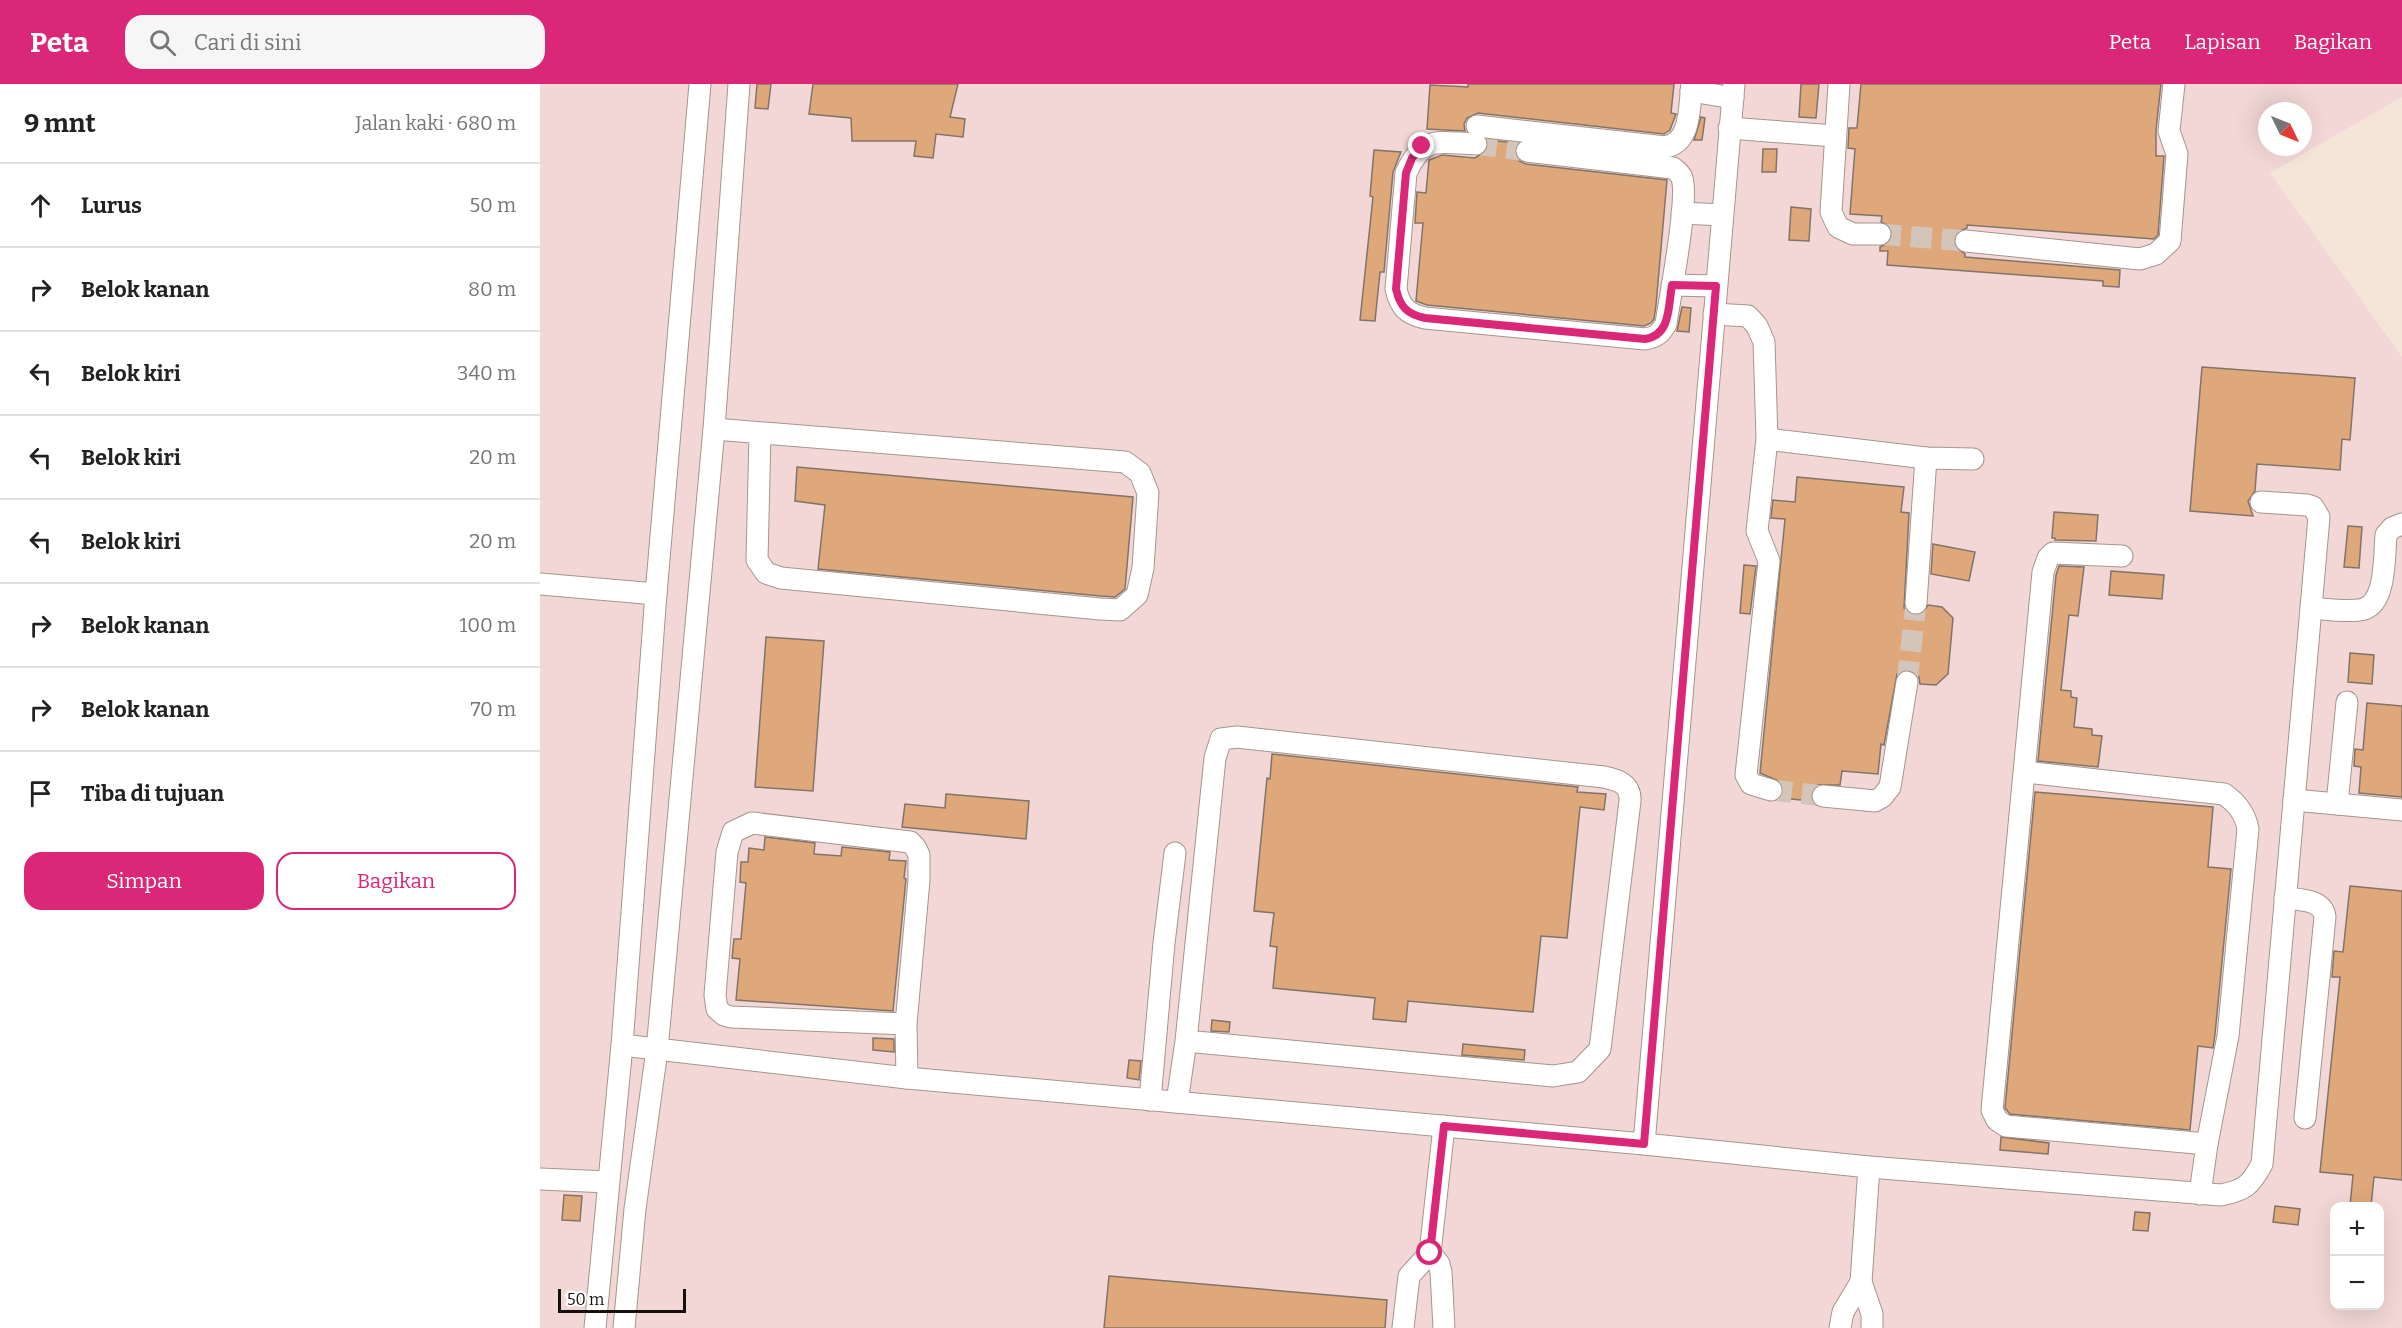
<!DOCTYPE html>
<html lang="id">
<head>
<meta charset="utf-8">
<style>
  body { margin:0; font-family:Bitter,serif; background:#f6f6f6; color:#222 }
  .controls { position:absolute; right:18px; bottom:18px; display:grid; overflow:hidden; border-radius:12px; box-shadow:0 6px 24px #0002 }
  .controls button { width:54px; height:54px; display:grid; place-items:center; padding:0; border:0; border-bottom:2px solid #e0e0e0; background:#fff; color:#222; font:30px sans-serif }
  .compass { position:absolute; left:1718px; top:18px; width:54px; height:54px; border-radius:50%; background:#fff; box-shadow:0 6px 24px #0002; rotate:133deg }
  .scale { position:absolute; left:18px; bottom:15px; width:128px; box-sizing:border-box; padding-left:6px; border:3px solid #16100c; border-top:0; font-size:16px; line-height:21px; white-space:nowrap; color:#16100c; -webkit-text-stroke:4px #fff; paint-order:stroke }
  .stop { position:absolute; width:18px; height:18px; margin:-14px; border:4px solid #db2777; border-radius:50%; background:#fff }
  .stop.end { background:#db2777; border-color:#fff; box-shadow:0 2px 6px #0008 }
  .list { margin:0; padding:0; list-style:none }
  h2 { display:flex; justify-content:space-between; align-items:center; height:78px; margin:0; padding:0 24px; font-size:26px }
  h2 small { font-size:20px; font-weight:400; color:#767676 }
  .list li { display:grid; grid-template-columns:39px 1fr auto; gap:18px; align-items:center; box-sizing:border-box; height:84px; padding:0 24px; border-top:2px solid #e0e0e0 }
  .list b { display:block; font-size:22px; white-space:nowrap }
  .list em { font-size:20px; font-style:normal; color:#767676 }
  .actions { display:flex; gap:12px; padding:18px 24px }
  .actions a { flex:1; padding:14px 0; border:2px solid #db2777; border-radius:18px; text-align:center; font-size:21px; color:#db2777 }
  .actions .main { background:#db2777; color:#fff }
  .icon { flex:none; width:33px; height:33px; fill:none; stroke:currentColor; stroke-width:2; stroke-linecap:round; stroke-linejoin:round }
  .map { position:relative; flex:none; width:1862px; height:1244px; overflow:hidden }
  header { display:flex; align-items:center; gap:36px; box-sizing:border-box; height:84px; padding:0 30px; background:#db2777; color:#fff }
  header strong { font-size:28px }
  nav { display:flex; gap:33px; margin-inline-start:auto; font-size:21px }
  .search { width:420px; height:54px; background:#f6f6f6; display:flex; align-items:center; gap:15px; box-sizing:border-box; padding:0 21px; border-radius:18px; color:#767676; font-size:22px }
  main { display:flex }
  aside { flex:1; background:#fff }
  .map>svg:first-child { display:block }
  .industrial { fill:#f2d7d6; fill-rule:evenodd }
  .building { fill:#dea87b; stroke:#827469; stroke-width:1.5 }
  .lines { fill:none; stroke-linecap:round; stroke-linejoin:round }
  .minor-tunnel { stroke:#d4c5ba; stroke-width:21; stroke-dasharray:21 10; stroke-linecap:butt }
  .minor-casing { stroke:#a5968b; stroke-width:23 }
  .minor { stroke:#fff; stroke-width:21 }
  .route { stroke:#db2777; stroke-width:8 }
</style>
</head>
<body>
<header>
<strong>Peta</strong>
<div class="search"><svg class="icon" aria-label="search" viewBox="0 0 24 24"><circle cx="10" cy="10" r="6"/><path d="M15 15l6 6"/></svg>Cari di sini</div>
<nav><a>Peta</a><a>Lapisan</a><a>Bagikan</a></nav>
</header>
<main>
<aside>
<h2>9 mnt<small>Jalan kaki · 680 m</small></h2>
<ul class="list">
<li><svg class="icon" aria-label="ahead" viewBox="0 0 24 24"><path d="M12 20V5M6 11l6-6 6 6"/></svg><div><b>Lurus</b></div><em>50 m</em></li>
<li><svg class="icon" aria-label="right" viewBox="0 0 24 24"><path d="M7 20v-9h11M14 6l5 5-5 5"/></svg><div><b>Belok kanan</b></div><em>80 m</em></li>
<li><svg class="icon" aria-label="left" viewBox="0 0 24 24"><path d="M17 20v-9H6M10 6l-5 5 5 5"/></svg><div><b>Belok kiri</b></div><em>340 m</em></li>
<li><svg class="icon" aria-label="left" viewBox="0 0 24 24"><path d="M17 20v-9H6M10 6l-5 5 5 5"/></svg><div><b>Belok kiri</b></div><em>20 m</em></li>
<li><svg class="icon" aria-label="left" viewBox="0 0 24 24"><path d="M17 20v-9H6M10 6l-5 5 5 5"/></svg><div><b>Belok kiri</b></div><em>20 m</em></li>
<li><svg class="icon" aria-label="right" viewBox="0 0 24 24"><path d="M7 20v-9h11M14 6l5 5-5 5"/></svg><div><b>Belok kanan</b></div><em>100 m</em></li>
<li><svg class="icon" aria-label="right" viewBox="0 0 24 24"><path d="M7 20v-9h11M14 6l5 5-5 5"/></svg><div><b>Belok kanan</b></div><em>70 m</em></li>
<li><svg class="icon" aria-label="arrive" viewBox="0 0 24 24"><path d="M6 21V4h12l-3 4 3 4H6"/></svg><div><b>Tiba di tujuan</b></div></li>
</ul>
<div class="actions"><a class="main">Simpan</a><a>Bagikan</a></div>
</aside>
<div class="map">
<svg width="1862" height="1244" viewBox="0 0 1862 1244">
  <rect width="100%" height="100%" fill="#f5e5d9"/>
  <!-- industrial -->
  <path class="industrial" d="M0 0H1862V13L1730 89 1862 273V1244H0ZM1727 27H1763V63H1727ZM1794 1122H1840V1222H1794Z"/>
  <!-- building -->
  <g class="building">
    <polygon points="217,0 231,0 228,25 215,24"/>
    <polygon points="273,0 418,0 410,33 425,35 423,53 396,50 393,74 374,72 376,57 312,57 311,34 269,30"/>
    <polygon points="928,0 1134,0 1131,29 1136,30 1130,46 1124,50 938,29 927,34 924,40 925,47 887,45 890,1 928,3"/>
    <polygon points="1261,0 1279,0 1276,34 1259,33"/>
    <polygon points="1321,0 1621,0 1616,46 1616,72 1624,72 1618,151 1614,155 1427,141 1427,144 1416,149 1413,155 1415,163 1425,170 1425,173 1580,186 1579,203 1563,202 1563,197 1347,181 1348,167 1340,167 1340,163 1351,157 1353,151 1351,143 1341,138 1342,132 1310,130 1315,65 1308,64 1309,44 1317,44"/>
    <polygon points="1161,33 1165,34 1162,56 1154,56"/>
    <polygon points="948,56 977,59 975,71 979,77 986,80 1127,96 1116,221 1114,235 1111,239 1104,242 887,221 876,217 883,139 875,139 877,108 886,109 889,76 902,71 935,74 946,67"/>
    <polygon points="1223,65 1237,65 1236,88 1222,88"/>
    <polygon points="834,66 861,68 853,88 844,188 840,188 835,237 820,236 833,113 830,112"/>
    <polygon points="1251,123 1271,125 1269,157 1249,156"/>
    <polygon points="1142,223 1151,224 1149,248 1137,247"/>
    <polygon points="1662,283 1815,294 1810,356 1802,355 1800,386 1717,380 1715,407 1708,417 1713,432 1650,427"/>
    <polygon points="257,383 593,413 585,505 575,513 561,512 278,485 285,421 255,417"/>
    <polygon points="1257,393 1364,403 1361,428 1369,429 1364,524 1369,530 1376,532 1382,530 1388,521 1402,523 1413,534 1408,590 1396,601 1380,600 1379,593 1370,586 1363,586 1357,590 1344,661 1341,660 1338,690 1302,687 1300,701 1277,701 1270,710 1271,717 1240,714 1243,704 1241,698 1220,689 1245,435 1231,434 1233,416 1255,418"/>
    <polygon points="1514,428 1558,431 1556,457 1515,456 1515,454 1512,454"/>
    <polygon points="1808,442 1822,443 1819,484 1804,483"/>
    <polygon points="1393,460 1435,468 1429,497 1391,490"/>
    <polygon points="1204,481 1216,482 1210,530 1200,529"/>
    <polygon points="1519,482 1544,483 1538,532 1529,531 1521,606 1531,607 1531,613 1537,614 1534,643 1552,645 1552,651 1562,652 1558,683 1498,677 1516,491"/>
    <polygon points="1571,487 1624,491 1622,515 1569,511"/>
    <polygon points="226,553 284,557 273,707 215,703"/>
    <polygon points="1810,569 1834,571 1832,600 1808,598"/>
    <polygon points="1827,619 1862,622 1862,713 1819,709 1821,683 1814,682 1815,665 1823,666"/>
    <polygon points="732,670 1038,703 1037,708 1066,710 1064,726 1040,723 1027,854 1001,852 993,928 868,917 866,938 833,935 835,914 733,904 737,863 730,862 734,829 714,827 727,694 730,695"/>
    <polygon points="1495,708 1673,723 1668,783 1691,785 1675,950 1673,964 1658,962 1650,1046 1470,1030 1465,1024"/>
    <polygon points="406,710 489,717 486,755 362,743 365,720 405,724"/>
    <polygon points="225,753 275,759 274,770 301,772 302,763 350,768 349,776 366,777 364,794 366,795 353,927 196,916 200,875 192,874 194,855 201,855 206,799 200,798 201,778 208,778 209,764 224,766"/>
    <polygon points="1810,802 1862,807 1862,1096 1834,1093 1831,1122 1810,1122 1813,1091 1780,1088 1800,893 1792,893 1794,867 1803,868"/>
    <polygon points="672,936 690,938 689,948 671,947"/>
    <polygon points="333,954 354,955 354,968 333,966"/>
    <polygon points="923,960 985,966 984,976 922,971"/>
    <polygon points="589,976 601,977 599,996 587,994"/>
    <polygon points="1461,1053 1509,1059 1508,1070 1460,1066"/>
    <polygon points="24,1111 42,1112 40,1137 22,1136"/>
    <polygon points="1735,1122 1760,1125 1758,1141 1733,1138"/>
    <polygon points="1595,1128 1610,1129 1608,1147 1593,1146"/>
    <polygon points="569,1192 847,1216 845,1244 564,1244"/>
  </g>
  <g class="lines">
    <!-- minor-tunnel -->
    <g class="minor-tunnel">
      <polyline points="936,60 987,67"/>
      <polyline points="1340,150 1426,157"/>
      <polyline points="1367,598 1376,519"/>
      <polyline points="1231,706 1283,712"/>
    </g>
    <!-- minor casing -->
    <g class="minor-casing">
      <g id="minor">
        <polyline points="1299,0 1291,128 1298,143 1313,150 1340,150"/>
        <polyline points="1151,7 1193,14"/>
        <path d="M937 42 1125 63C1152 59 1149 21 1152 0"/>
        <polyline points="1189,44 1295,52"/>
        <path d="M936 60C898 59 884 50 866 89L856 205C860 223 867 230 885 234L1105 255C1116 253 1120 250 1126 240 1130 212 1149 117 1142 94 1140 89 1137 87 1133 84L987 67"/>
        <polyline points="1142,129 1182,131"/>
        <polyline points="1426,157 1600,175 1616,170 1630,157 1637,70 1629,47 1634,0"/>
        <polyline points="1132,201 1176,202"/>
        <polyline points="1174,230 1208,232 1217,242 1224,258 1227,355 1217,447 1229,477 1206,691 1211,700 1231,706"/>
        <polyline points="174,345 585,378 600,389 608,409 603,484 597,511 580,526 560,525 241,494 226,489 217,476 220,349"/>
        <polyline points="1227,355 1386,374 1433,375"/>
        <polyline points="1582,472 1513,469 1508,474 1503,488 1452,1026 1457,1036 1466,1042 1667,1060"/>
        <polyline points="0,500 116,510"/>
        <polyline points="1376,519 1386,374"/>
        <path d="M1771 524C1786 525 1803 528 1819 526 1847 524 1844 472 1846 451L1852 444 1862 440"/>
        <path d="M1485 688 1684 710C1697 719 1705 729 1708 745L1688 952 1667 1060 1660 1110"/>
        <polyline points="1283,712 1335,717 1342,713 1350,703 1367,598"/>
        <polyline points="1754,716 1862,726"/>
        <polyline points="1797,720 1807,618"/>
        <path d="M1745 814C1760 816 1783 815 1785 833L1765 1034"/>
        <polyline points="366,940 191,933 184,931 177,925 175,911 187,768 193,748 212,739 370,758 375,763 379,771 379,796 366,940 367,994"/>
        <path d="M82 961 367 994 1104 1060 1329 1083 1681 1111C1705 1106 1710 1102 1722 1080L1779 433 1773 423 1767 421 1721 418"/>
        <polyline points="610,1016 624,859 635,769"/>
        <path d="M637 1018 646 957 675 674 681 655 697 653 1064 693C1078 696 1091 700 1090 717L1060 965 1038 988 1013 992 646 957"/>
        <polyline points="904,1042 890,1169 899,1180 901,1188 904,1244"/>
        <polyline points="1104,1060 1194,0"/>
        <polyline points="1329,1083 1321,1198 1332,1230 1332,1244"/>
        <polyline points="0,1095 68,1098"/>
        <polyline points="55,1244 82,961 116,510 160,0"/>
        <polyline points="84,1244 95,1125 117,966 174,345 199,0"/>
        <polyline points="863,1244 869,1192 890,1169"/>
        <polyline points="1300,1244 1303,1228 1321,1198"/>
      </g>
    </g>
    <!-- minor -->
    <use href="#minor" class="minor"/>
  </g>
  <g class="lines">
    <!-- route -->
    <path class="route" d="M882 62 872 74 866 89 856 205C860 223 867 230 885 234L1105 255C1131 251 1128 223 1132 201L1176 202 1104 1060 904 1042 890 1169"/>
  </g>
</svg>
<div class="controls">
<button>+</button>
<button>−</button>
</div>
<svg class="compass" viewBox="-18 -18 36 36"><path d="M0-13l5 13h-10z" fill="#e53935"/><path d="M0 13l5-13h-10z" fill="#767676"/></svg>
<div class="scale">50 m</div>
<div class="stop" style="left:890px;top:1169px"></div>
<div class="stop end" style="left:882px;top:62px"></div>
</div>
</main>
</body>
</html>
